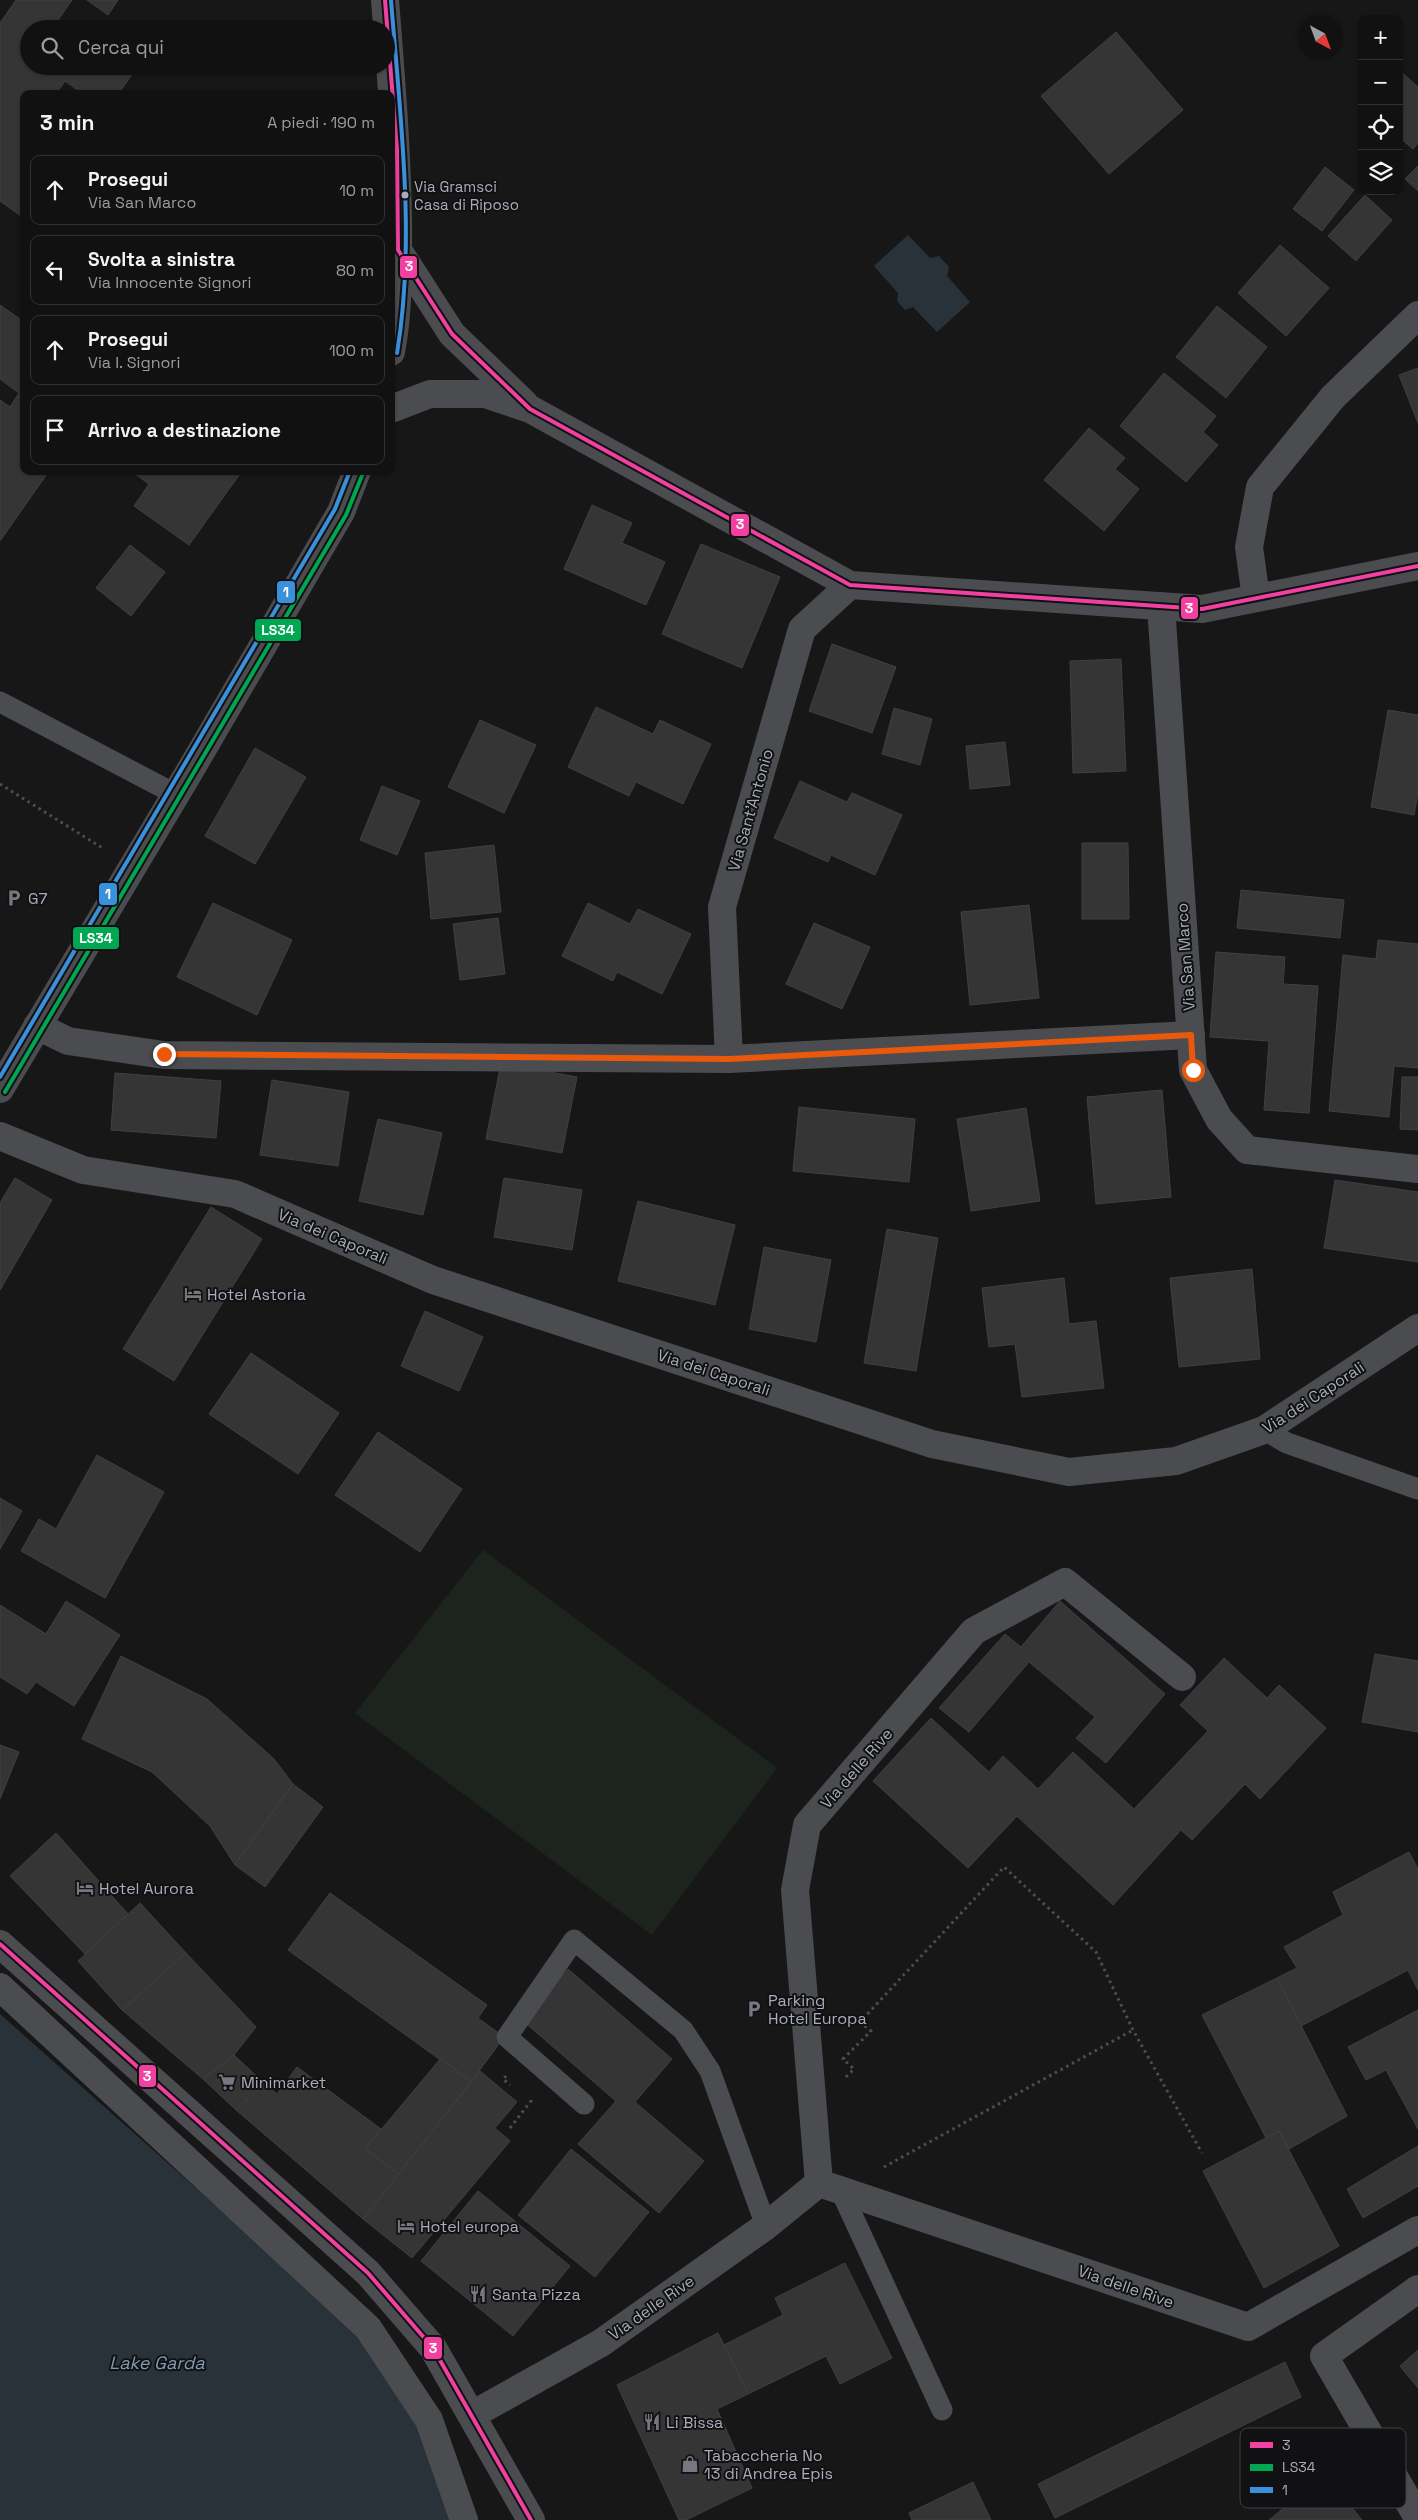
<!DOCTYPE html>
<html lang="it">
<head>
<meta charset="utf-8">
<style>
  body { margin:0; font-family:"Space Grotesk",sans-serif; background:#1e1f1f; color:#f1f3f6 }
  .controls { position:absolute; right:15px; top:15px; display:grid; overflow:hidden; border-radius:10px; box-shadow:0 1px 4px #0004 }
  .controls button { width:45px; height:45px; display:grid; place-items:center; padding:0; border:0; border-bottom:1px solid #303131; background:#111; color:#f1f3f6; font:25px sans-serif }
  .compass { position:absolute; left:1298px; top:15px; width:45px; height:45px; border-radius:50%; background:#111; box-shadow:0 1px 4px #0004; rotate:139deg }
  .stop { position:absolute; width:15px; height:15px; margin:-11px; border:4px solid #ea580c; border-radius:50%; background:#fff }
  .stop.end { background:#ea580c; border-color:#fff; box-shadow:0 1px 5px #0008 }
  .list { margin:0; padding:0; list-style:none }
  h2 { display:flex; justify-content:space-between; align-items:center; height:65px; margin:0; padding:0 20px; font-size:21px }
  h2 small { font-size:16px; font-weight:400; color:#9c9d9f }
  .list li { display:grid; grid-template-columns:32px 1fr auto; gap:15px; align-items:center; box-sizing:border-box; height:70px; margin:0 10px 10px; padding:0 10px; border:1px solid #303131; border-radius:10px }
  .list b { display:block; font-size:19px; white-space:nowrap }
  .list p { margin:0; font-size:16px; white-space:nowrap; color:#9c9d9f }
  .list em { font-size:16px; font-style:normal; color:#9c9d9f }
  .icon { flex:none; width:28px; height:28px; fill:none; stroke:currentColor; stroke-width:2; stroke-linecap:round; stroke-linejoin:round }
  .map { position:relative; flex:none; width:1418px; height:2520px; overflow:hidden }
  .search { position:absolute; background:#111; box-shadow:0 1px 4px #0004; left:20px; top:20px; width:375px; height:55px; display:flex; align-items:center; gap:12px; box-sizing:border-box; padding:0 18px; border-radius:28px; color:#9c9d9f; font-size:19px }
  .panel { position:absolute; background:#111; box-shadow:0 1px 4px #0004; left:20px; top:90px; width:375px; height:385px; border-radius:10px }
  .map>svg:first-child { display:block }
  .green { fill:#1d241e }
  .water { fill:#2a3239 }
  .building { fill:#353536; stroke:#3f4043 }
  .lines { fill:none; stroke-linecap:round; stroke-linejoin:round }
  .path { stroke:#4d4e52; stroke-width:3; stroke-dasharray:2.5 4; stroke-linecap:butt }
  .service { stroke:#4b4c50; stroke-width:21 }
  .pedestrian { stroke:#4b4c50; stroke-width:28 }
  .minor { stroke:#4b4c50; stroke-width:28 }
  .tertiary { stroke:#4b4c50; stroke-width:28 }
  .bus-1-casing { stroke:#111113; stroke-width:8 }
  .bus-2-casing { stroke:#111113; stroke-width:8 }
  .bus-3-casing { stroke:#111113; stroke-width:8 }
  .bus-1 { stroke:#f240a1; stroke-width:4 }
  .bus-2 { stroke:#00a651; stroke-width:4 }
  .bus-3 { stroke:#3a90db; stroke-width:4 }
  .route { stroke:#ea580c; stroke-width:6 }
  .bus-dot { fill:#a8adb8; stroke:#111113; stroke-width:2 }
  .labels { text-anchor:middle; stroke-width:4; stroke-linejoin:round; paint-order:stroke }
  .bus-label { font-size:15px; fill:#a8adb8; stroke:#111113; text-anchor:start }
  .street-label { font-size:16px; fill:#a8adb8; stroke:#111113 }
  .poi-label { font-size:16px; fill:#a8adb8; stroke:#111113; text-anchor:start }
  .water-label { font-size:18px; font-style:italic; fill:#7f9bb3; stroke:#111113 }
  .key { fill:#111113; stroke:#3e4045; stroke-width:1 }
  .key-label { font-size:14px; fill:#a8adb8 }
  .line-badge { stroke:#111113; stroke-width:2 }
  .badge-label { font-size:14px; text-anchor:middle; font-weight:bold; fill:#fff }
</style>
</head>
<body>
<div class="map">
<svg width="1418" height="2520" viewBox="0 0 1418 2520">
  <rect width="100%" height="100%" fill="#171717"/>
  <!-- green -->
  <polygon class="green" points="483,1550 777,1768 652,1935 355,1713"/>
  <!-- water -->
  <g class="water">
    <polygon points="908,235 930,258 939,256 949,267 947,276 970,302 937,332 913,307 905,310 897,301 898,293 874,266"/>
    <polygon points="0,2014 359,2333 419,2417 454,2520 0,2520"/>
  </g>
  <!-- building -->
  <g class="building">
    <polygon points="16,0 72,0 52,29 29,29 29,66 131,66 136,69 118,94 83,94 65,81 56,94 24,94 24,218 0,201 0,23"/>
    <polygon points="87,0 118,0 108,15"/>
    <polygon points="1116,32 1183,110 1109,174 1041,96"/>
    <polygon points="1399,70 1418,87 1418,143 1413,149 1399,137"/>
    <polygon points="1418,166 1418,191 1405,179"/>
    <polygon points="1325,167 1354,190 1322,231 1293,209"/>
    <polygon points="1365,195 1392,220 1356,261 1328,236"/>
    <polygon points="1280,245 1329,288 1286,336 1238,293"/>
    <polygon points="0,305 24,322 24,471 49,471 0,541 0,400 10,407 19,393 0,379"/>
    <polygon points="1217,306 1267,347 1226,398 1176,357"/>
    <polygon points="1418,368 1418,423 1399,375"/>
    <polygon points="1164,373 1216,416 1203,432 1218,445 1186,482 1120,426"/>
    <polygon points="1089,428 1125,458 1115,469 1139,489 1104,531 1044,480"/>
    <polygon points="131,471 242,471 189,545 134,506 149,484"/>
    <polygon points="592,505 632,523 622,543 665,562 646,605 564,569"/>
    <polygon points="701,544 780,577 742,668 662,634"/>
    <polygon points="130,545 165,572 131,616 96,588"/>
    <polygon points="832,644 896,667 872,733 809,711"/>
    <polygon points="1121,659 1126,771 1073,773 1070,661"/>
    <polygon points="596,707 653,734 660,720 711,744 683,804 636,782 629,796 568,767"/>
    <polygon points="894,708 932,719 920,765 882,754"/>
    <polygon points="1388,710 1418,715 1418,793 1414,815 1371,807"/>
    <polygon points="480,720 536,745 504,813 448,787"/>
    <polygon points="1005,742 1010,785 970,789 966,746"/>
    <polygon points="255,748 306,777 255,864 205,836"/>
    <polygon points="800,781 847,802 852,793 902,815 875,875 831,855 828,862 774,838"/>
    <polygon points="382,786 420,801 397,855 360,840"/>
    <polygon points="1082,843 1128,843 1129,919 1082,919"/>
    <polygon points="494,845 501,912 431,919 425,853"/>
    <polygon points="1241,890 1344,900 1340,938 1237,928"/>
    <polygon points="213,903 292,940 257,1015 177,977"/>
    <polygon points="588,903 630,924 638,909 691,934 662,994 617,972 613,981 562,956"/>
    <polygon points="1029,905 1039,998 970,1005 961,912"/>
    <polygon points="498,918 505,974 460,980 453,924"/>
    <polygon points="814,923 870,947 842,1009 786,984"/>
    <polygon points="1378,940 1418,944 1418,1068 1394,1066 1389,1117 1329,1111 1343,955 1376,959"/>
    <polygon points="1216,952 1285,957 1283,984 1318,986 1309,1113 1264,1110 1269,1041 1210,1037"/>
    <polygon points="501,1063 577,1077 562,1153 486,1139"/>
    <polygon points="115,1073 221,1081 216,1138 111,1130"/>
    <polygon points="1402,1077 1418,1077 1418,1130 1400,1129"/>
    <polygon points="272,1080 349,1092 338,1166 260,1155"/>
    <polygon points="1162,1090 1171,1197 1096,1204 1087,1097"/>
    <polygon points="799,1107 915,1119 909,1182 793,1171"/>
    <polygon points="1026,1108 1040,1201 971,1211 957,1119"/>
    <polygon points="378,1119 442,1133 423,1215 359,1201"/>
    <polygon points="15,1178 52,1200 0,1290 0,1203"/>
    <polygon points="504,1178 582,1190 572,1250 494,1237"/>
    <polygon points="1335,1180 1418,1192 1418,1262 1324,1248"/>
    <polygon points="638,1201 735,1225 715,1305 618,1281"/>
    <polygon points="211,1207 262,1239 174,1381 123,1349"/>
    <polygon points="887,1229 938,1238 916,1371 864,1363"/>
    <polygon points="764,1247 831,1260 816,1342 749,1329"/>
    <polygon points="1252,1269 1260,1359 1179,1367 1170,1278"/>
    <polygon points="1064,1278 1069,1324 1096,1321 1104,1388 1022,1397 1015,1344 989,1347 982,1288"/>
    <polygon points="425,1311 483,1337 459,1391 401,1366"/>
    <polygon points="251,1353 339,1413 298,1474 209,1414"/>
    <polygon points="378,1432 462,1489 420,1552 335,1495"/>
    <polygon points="97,1455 164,1492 105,1598 21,1551 39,1519 56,1529"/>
    <polygon points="0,1498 22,1511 0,1549"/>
    <polygon points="66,1601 120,1635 74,1706 36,1682 27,1694 0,1677 0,1605 46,1634"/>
    <polygon points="1060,1601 1165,1694 1106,1763 1076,1738 1095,1717 1029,1662 969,1732 939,1708 1005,1634 1021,1647"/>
    <polygon points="1375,1654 1418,1661 1418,1732 1362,1722"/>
    <polygon points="121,1656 207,1699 274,1759 293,1784 235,1865 210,1826 152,1772 82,1739"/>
    <polygon points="1224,1658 1267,1698 1279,1685 1326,1728 1260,1799 1245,1784 1192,1840 1181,1830 1113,1905 1017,1816 968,1868 873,1781 931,1718 989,1772 1003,1756 1038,1789 1073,1752 1134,1809 1208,1731 1180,1705"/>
    <polygon points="0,1745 19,1752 0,1799"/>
    <polygon points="293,1784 323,1807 265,1887 235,1865"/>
    <polygon points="56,1833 128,1914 85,1954 10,1876"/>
    <polygon points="1409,1852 1418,1869 1418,1990 1408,1970 1301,2026 1277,1978 1297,1968 1284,1947 1343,1915 1333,1892"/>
    <polygon points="330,1893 487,2005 478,2018 504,2037 471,2082 288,1950"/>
    <polygon points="140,1903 186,1953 122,2010 78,1961"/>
    <polygon points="186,1953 256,2027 234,2055 203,2079 122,2010"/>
    <polygon points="568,1969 672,2059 635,2102 704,2161 659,2213 578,2144 616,2101 523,2021"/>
    <polygon points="1277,1978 1347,2116 1289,2149 1279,2131 1266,2138 1202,2015"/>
    <polygon points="1418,2010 1418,2129 1386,2070 1366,2080 1348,2047"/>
    <polygon points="234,2055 265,2084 236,2110 203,2079"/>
    <polygon points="441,2058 471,2082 399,2174 365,2149"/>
    <polygon points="297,2067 381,2129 365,2149 399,2174 363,2219 236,2110 265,2084 277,2094"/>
    <polygon points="480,2071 517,2102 495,2128 510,2141 412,2258 363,2219"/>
    <polygon points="1279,2131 1339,2246 1264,2288 1203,2171"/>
    <polygon points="1418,2146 1418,2186 1363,2218 1347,2189"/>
    <polygon points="571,2149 649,2212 595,2277 518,2215"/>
    <polygon points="478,2191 570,2266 513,2336 421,2261"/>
    <polygon points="845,2263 892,2358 840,2384 826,2356 748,2394 724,2345 783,2315 775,2298"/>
    <polygon points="718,2333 748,2394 717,2409 752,2488 686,2520 679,2520 617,2385"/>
    <polygon points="1418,2350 1418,2388 1400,2366"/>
    <polygon points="1285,2362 1301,2397 1055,2518 1038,2484"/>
    <polygon points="1325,2474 1362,2520 1269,2520"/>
    <polygon points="973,2482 991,2520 912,2520 909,2513"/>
  </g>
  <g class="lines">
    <!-- path -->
    <g class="path">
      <polyline points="0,784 104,849"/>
      <polyline points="506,2076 503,2079 510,2085"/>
      <polyline points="846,2077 854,2069 843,2059 871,2031 860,2022 1004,1867 1096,1952 1133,2030 1202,2153"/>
      <polyline points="510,2128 531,2101 529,2099"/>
      <polyline points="884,2167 1133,2030"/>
    </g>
    <!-- service -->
    <g class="service">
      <polyline points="0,702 175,794"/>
      <polyline points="1264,1430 1287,1443 1418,1489"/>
      <polyline points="584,2104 507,2037 574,1940 683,2030 710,2071 766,2226"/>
      <polyline points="841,2191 942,2410"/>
    </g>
    <!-- pedestrian -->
    <polyline class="pedestrian" points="0,1987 368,2328 429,2420 464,2520"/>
    <!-- minor -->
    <g class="minor">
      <polyline points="398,250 452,334 524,403"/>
      <polyline points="391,409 430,394 485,394 530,409 850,585 1202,609 1418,566"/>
      <polyline points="1256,598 1249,547 1260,487 1333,397 1418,315"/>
      <polyline points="1161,606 1193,1070 1219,1119 1247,1150 1418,1169"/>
      <polyline points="37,1026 68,1041 164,1055 729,1059 1191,1035"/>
      <polyline points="729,1059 722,907 802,629 850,585"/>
      <polyline points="0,1136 83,1170 235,1194 433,1280 932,1444 1069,1472 1176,1461 1264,1430 1418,1328"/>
      <polyline points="819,2183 1248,2327 1418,2230"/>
      <polyline points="1418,2289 1324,2356 1418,2518"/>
      <polyline points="472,2415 601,2343 766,2226 819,2183 795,1890 807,1825 974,1631 1065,1582 1182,1677"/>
    </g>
    <!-- tertiary -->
    <g class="tertiary">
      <path d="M385 0C391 75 397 149 398 223 398 266 399 310 391 352"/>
      <polyline points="0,1089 188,774 341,512 357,471"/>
      <polyline points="0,1944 368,2273 433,2348 531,2520"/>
    </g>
    <!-- bus-1 casing -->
    <g class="bus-1-casing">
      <g id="bus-1">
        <polyline points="385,0 397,150 398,250 452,334 530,409 850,585 1202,609 1418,566"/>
        <polyline points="0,1944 368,2273 433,2348 531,2520"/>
      </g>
    </g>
    <!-- bus-2 casing -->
    <g class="bus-2-casing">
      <g id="bus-2">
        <polyline points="391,200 391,288"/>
        <polyline points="5,1092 346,515 363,473"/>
      </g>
    </g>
    <!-- bus-3 casing -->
    <g class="bus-3-casing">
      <g id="bus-3">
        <path d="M391 0C400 113 416 241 397 353"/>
        <polyline points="0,1077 335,509 350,471"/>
      </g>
    </g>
    <!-- bus-1 -->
    <use href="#bus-1" class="bus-1"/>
    <!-- bus-2 -->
    <use href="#bus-2" class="bus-2"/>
    <!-- bus-3 -->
    <use href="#bus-3" class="bus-3"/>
  </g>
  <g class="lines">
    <!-- route -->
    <polyline class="route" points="164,1054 729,1059 1191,1035 1193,1070"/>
  </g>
  <!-- icons -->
  <defs>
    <g id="parking-bare" transform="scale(1.35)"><path d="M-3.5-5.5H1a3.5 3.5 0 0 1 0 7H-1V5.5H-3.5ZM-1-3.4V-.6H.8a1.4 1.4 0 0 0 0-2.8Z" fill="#757880" stroke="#111113" stroke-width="2.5" paint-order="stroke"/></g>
    <g id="hotel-bare" transform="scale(1.35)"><path d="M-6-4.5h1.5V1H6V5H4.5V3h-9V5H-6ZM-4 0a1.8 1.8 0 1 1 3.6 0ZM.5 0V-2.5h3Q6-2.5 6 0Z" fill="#757880" stroke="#111113" stroke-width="2.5" paint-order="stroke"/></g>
    <g id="supermarket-bare" transform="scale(1.35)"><path d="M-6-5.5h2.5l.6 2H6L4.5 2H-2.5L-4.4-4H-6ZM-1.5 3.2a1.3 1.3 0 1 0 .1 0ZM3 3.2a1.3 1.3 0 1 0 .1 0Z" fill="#757880" stroke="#111113" stroke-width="2.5" paint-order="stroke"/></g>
    <g id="restaurant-bare" transform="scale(1.35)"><path d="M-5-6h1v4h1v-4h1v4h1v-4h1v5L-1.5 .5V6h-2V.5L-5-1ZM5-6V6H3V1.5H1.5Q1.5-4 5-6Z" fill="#757880" stroke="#111113" stroke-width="2.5" paint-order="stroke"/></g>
    <g id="shop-bare" transform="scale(1.35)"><path d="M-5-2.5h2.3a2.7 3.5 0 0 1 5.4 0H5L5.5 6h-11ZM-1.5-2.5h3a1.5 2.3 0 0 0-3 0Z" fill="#757880" stroke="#111113" stroke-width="2.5" paint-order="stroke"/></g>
  </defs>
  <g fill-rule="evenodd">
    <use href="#parking-bare" x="14" y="898"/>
    <use href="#hotel-bare" x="193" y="1294"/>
    <use href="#hotel-bare" x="85" y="1888"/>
    <use href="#parking-bare" x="754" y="2009"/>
    <use href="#supermarket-bare" x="227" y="2082"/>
    <use href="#hotel-bare" x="406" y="2226"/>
    <use href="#restaurant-bare" x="478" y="2294"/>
    <use href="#restaurant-bare" x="652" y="2422"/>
    <use href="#shop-bare" x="690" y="2464"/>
  </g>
  <!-- markers -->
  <circle class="bus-dot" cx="405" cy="195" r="4.5"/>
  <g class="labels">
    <!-- bus labels -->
    <g class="bus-label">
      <text x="414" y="192">Via Gramsci<tspan x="414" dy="18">Casa di Riposo</tspan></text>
    </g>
    <!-- street labels -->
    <g class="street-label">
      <text transform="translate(750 810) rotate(-74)" y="6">Via Sant'Antonio</text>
      <text transform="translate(1185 957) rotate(-94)" y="6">Via San Marco</text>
      <text transform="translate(333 1236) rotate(23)" y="6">Via dei Caporali</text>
      <text transform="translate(714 1372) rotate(18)" y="6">Via dei Caporali</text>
      <text transform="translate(1313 1397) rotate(-33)" y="6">Via dei Caporali</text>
      <text transform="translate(856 1768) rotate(-49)" y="6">Via delle Rive</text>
      <text transform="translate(1126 2286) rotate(19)" y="6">Via delle Rive</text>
      <text transform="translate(651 2307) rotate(-35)" y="6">Via delle Rive</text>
    </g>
    <!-- poi labels -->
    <g class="poi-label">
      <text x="28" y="904">G7</text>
      <text x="207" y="1300">Hotel Astoria</text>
      <text x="99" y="1894">Hotel Aurora</text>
      <text x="768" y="2006">Parking<tspan x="768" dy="18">Hotel Europa</tspan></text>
      <text x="241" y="2088">Minimarket</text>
      <text x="420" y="2232">Hotel europa</text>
      <text x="492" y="2300">Santa Pizza</text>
      <text x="666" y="2428">Li Bissa</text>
      <text x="704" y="2461">Tabaccheria No<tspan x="704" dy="18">13 di Andrea Epis</tspan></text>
    </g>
    <!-- water labels -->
    <g class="water-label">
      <text x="157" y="2369">Lake Garda</text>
    </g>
  </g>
  <!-- legend -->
  <rect x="1240" y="2428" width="166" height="80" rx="8" class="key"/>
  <rect x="1250" y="2442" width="23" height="6" fill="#f240a1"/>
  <rect x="1250" y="2464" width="23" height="7" fill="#00a651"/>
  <rect x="1250" y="2487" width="23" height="6" fill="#3a90db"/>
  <g class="key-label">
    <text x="1282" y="2450">3</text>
    <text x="1282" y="2472">LS34</text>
    <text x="1282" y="2495">1</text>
  </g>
  <g class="line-badge">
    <rect x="399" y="255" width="19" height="24" rx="5" fill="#f240a1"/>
    <rect x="730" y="513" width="20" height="24" rx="5" fill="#f240a1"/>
    <rect x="276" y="580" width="20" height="24" rx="5" fill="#3a90db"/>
    <rect x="1180" y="596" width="19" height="24" rx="5" fill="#f240a1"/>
    <rect x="254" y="618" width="48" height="24" rx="5" fill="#00a651"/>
    <rect x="98" y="882" width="20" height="24" rx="5" fill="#3a90db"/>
    <rect x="72" y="926" width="48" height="24" rx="5" fill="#00a651"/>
    <rect x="138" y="2064" width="19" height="24" rx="5" fill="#f240a1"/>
    <rect x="423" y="2336" width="20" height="24" rx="5" fill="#f240a1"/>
  </g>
  <g class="badge-label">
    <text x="409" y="271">3</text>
    <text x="740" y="529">3</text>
    <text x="286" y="597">1</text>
    <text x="1189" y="613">3</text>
    <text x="278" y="635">LS34</text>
    <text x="108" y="899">1</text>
    <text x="96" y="943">LS34</text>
    <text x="147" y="2081">3</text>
    <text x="433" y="2353">3</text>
  </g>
</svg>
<div class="controls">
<button>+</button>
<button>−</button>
<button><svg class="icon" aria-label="locate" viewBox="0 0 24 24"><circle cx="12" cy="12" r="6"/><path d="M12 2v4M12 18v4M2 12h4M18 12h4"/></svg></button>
<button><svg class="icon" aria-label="layers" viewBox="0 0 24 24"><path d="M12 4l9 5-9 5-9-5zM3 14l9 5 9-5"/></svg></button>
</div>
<svg class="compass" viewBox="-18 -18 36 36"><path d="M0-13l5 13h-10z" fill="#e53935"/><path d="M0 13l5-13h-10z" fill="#9c9d9f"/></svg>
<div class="stop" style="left:1193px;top:1070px"></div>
<div class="stop end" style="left:164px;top:1054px"></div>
<div class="search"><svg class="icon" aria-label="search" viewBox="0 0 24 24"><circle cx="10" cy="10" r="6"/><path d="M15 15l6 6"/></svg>Cerca qui</div>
<section class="panel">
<h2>3 min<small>A piedi · 190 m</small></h2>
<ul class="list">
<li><svg class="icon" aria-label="ahead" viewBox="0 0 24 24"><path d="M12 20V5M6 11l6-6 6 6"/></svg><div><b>Prosegui</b><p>Via San Marco</p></div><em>10 m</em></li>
<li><svg class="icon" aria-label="left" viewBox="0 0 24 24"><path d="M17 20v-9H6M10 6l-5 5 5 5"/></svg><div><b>Svolta a sinistra</b><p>Via Innocente Signori</p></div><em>80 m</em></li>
<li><svg class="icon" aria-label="ahead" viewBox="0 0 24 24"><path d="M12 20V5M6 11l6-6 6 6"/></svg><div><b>Prosegui</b><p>Via I. Signori</p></div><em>100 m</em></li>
<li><svg class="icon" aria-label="arrive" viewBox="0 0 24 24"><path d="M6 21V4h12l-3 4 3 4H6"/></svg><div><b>Arrivo a destinazione</b></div></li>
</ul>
</section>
</div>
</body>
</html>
